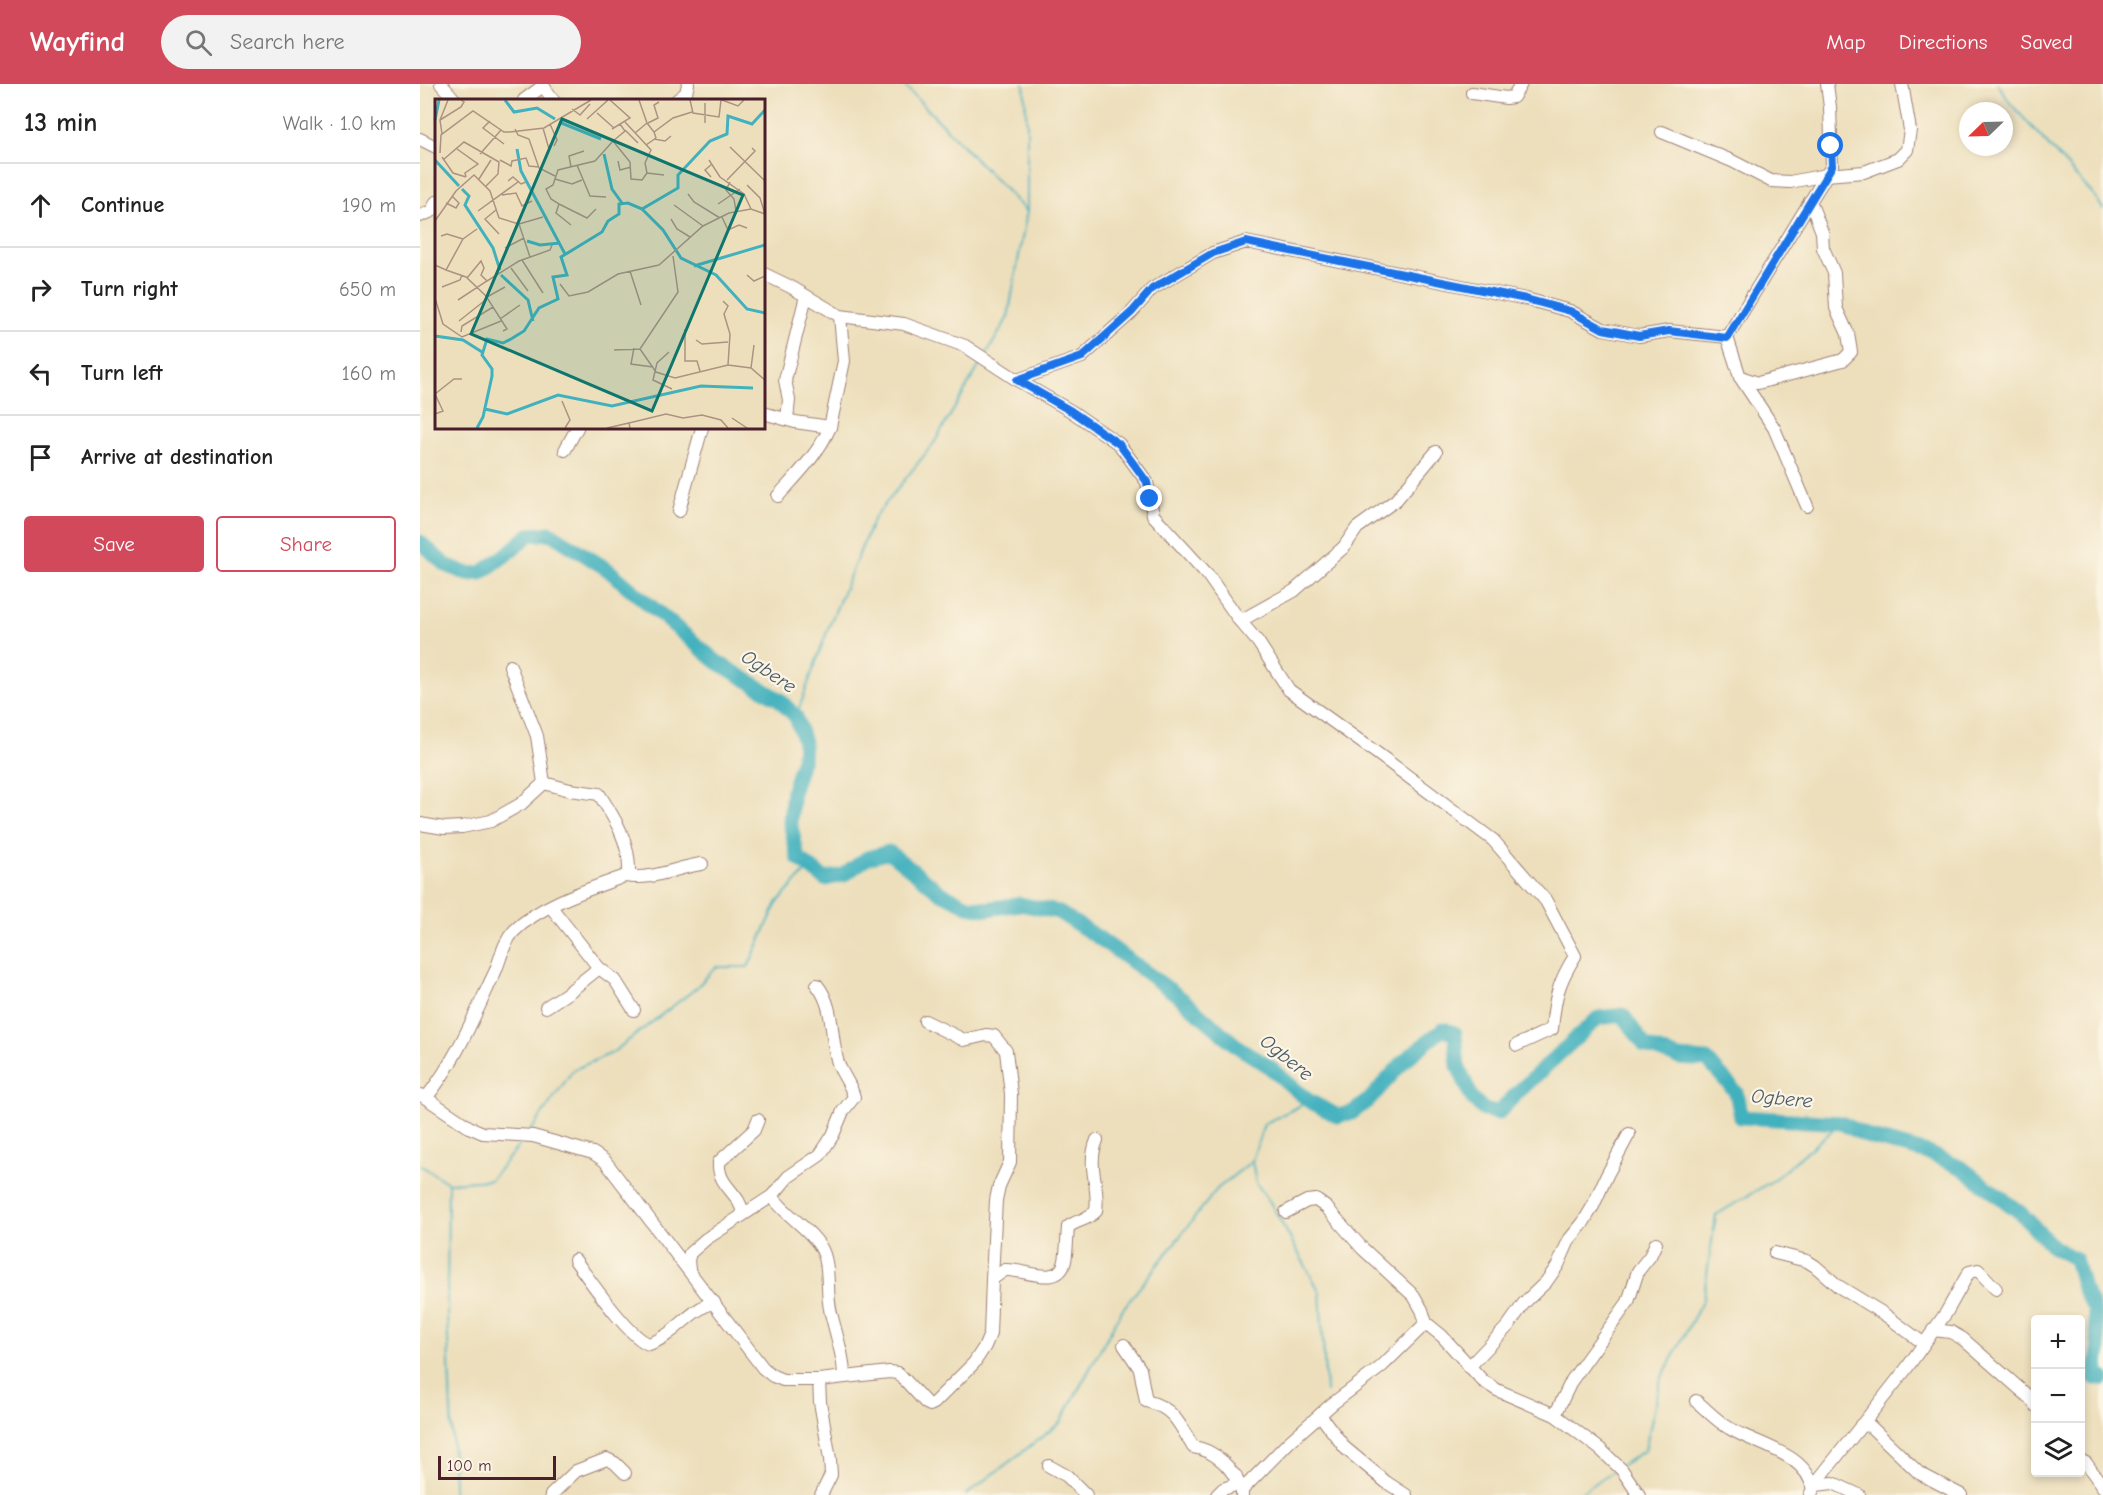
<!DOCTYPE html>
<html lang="en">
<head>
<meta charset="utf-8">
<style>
  body { margin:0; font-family:"Comic Neue",sans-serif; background:#f2f2f2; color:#222 }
  .controls { position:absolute; right:18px; bottom:18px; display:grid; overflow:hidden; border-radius:6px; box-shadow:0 3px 9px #0003 }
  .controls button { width:54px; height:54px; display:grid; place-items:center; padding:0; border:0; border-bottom:2px solid #e0e0e0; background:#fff; color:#222; font:30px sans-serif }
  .compass { position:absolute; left:1539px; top:18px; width:54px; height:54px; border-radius:50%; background:#fff; box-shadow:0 3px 9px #0003; rotate:247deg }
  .scale { position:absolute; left:18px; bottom:15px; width:118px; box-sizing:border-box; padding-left:6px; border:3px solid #4a1f2b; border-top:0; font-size:16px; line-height:21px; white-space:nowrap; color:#4a1f2b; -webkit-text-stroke:4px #fcf5e5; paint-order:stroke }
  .stop { position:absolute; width:18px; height:18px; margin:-14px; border:4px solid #1a73e8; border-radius:50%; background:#fff }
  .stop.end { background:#1a73e8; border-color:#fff; box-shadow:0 2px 6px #0008 }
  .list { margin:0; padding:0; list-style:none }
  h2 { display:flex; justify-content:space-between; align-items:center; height:78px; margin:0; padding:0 24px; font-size:26px }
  h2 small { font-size:20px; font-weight:400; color:#767676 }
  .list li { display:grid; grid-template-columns:39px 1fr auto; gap:18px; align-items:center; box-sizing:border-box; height:84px; padding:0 24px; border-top:2px solid #e0e0e0 }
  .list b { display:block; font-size:22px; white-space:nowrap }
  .list em { font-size:20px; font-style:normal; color:#767676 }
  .actions { display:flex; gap:12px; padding:18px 24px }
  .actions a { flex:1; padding:14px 0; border:2px solid #d1495b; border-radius:6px; text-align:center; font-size:21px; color:#d1495b }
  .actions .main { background:#d1495b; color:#fff }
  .icon { flex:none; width:33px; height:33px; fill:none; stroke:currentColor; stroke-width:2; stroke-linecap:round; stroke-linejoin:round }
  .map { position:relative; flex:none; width:1683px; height:1411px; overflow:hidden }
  header { display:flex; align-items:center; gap:36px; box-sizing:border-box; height:84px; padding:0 30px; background:#d1495b; color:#fff }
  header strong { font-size:28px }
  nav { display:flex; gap:33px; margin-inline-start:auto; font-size:21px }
  .search { width:420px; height:54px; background:#f2f2f2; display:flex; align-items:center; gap:15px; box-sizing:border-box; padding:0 21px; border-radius:33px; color:#767676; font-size:22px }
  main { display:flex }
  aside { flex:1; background:#fff }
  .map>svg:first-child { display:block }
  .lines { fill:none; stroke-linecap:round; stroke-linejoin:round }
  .stream { stroke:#42b1be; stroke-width:2 }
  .river { stroke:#42b1be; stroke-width:15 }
  .minor-casing { stroke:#9c7f74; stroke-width:14 }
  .minor { stroke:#fff; stroke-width:12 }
  .route { stroke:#1a73e8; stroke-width:8 }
  .labels { text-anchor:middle; stroke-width:4.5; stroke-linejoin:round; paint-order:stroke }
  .water-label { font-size:20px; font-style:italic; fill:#475966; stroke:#fcf5e5 }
  .inset-river { fill:none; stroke:#42b1be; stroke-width:3 }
  .inset-road { fill:none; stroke:#ac9282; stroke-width:1.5 }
  .view { fill:#0f766e; fill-opacity:0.15; stroke:#0f766e; stroke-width:3 }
  .inset-edge { fill:none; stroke:#4a1f2b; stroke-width:3 }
</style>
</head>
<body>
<header>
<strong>Wayfind</strong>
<div class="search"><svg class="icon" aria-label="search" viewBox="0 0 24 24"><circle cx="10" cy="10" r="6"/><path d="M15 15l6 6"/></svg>Search here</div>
<nav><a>Map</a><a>Directions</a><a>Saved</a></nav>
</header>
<main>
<aside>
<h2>13 min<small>Walk · 1.0 km</small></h2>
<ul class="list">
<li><svg class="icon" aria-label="ahead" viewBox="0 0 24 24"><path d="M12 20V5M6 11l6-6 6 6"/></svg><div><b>Continue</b></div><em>190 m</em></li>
<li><svg class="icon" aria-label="right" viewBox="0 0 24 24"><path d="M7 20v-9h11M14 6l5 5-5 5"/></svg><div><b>Turn right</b></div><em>650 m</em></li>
<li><svg class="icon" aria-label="left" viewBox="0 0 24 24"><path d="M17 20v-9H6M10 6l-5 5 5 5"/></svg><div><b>Turn left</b></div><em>160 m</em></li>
<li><svg class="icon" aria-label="arrive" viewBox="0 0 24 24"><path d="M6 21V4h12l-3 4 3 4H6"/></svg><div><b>Arrive at destination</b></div></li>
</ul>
<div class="actions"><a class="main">Save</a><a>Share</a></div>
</aside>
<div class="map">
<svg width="1683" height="1411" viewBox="0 0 1683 1411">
  <rect width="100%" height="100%" fill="#fcf5e5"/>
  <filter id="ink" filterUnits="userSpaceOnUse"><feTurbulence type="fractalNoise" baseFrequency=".0167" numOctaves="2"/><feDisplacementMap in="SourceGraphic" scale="12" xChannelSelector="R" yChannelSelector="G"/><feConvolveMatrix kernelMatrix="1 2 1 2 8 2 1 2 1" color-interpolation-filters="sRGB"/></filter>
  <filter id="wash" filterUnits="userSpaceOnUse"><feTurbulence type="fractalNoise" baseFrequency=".008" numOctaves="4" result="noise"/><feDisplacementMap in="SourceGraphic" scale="24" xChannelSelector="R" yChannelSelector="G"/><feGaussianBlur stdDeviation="1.35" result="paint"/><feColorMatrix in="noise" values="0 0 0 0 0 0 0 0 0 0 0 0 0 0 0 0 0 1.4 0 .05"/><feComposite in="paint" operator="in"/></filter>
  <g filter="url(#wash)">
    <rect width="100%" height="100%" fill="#eddfbc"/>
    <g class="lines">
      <!-- stream -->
      <g class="stream">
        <polyline points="483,0 606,127"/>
        <polyline points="1578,0 1590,19 1676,114 1683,125"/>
        <polyline points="566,271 588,233 607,127 607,42 604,0"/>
        <polyline points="376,633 409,542 454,434 514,359 561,279"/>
        <polyline points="110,1048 153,986 192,969 275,905 296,883 328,883 357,819 390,783"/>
        <polyline points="832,1077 836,1099 850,1118 900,1208 906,1308"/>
        <polyline points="0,1081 28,1099 70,1096 103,1057"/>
        <polyline points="28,1099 27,1230 34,1400 33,1411"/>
        <polyline points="1202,1381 1225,1366 1241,1295 1283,1216 1296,1131 1352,1097 1421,1039"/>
        <polyline points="546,1411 640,1339 702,1226 797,1105 832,1077 844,1040 889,1017"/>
        <polyline points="1157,1411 1195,1386"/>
      </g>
      <!-- river -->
      <polyline class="river" points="0,458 26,481 48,490 61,489 87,470 109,451 130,449 187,485 297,578 359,615 376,633 384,658 383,674 373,706 370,738 378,774 405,795 424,791 447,774 469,768 521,809 548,822 567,825 600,820 638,828 679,854 761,914 818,963 847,981 889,1017 918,1032 933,1028 950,1015 984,977 1023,945 1035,949 1038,982 1052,1014 1064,1026 1078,1029 1097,1009 1178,934 1203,931 1225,962 1259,974 1287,976 1316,1008 1321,1033 1421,1039 1449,1053 1511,1070 1542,1084 1602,1130 1633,1163 1655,1175 1663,1204 1674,1225 1679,1266 1675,1294 1683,1294"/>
    </g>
  </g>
  <g filter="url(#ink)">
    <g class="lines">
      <!-- minor casing -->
      <g class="minor-casing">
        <g id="minor">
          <polyline points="21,0 35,16"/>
          <polyline points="122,0 133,16"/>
          <polyline points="1052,9 1086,14 1093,13 1101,0"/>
          <polyline points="104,16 123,2"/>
          <polyline points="257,16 266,9 268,0"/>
          <polyline points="1242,48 1312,77 1351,97 1370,98 1406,91 1444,88 1478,75 1487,66 1490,46 1482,0"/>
          <polyline points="0,55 16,63"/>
          <polyline points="0,132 12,127 16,118"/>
          <path d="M344 190 371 203 420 232 484 240 545 262 597 296 651 327 699 360 727 398 733 431 787 490 820 537 838 558 869 606 958 670 1073 756 1126 817 1155 872C1138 899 1135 913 1132 945L1097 961"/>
          <polyline points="1320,293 1338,299 1423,276 1431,268 1428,250 1416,224 1414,189 1403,164 1402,148 1390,117"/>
          <polyline points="597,296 662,273 712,228 732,205 793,169 826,158 1106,215 1150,227 1183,245 1219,252 1249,247 1307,253"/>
          <polyline points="347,330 375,338 410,343"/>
          <polyline points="367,335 369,316 365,296 386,212"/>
          <polyline points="145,366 157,344"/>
          <path d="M358 412C377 391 399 369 410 343L424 277 420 232"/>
          <polyline points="1387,422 1354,344 1320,293 1307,253 1412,82 1410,23 1407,0"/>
          <polyline points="259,427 282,344"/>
          <polyline points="820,537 874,507 924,463 937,444 976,416 1016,368"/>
          <polyline points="0,740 24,744 42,743 71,737 101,720 124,699 117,652 90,582"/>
          <path d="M205 792C233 797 256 783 282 780"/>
          <polyline points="179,884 195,896 214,926"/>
          <polyline points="126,923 149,908 179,884 131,823"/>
          <polyline points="505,937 544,956 566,951 574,952 586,967 591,1010 590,1078 579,1102 576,1116 572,1195"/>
          <path d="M1 1011 6 1014C36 977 54 932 75 888 81 874 83 859 94 847 121 820 170 805 205 792L209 788C210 758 195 735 179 710L150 706 124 699"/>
          <path d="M6 1014 49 1043 63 1049 113 1052 173 1069 185 1077 343 1284 353 1292 363 1296H399L469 1288 477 1289 485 1296 506 1319 510 1321 514 1319 554 1279 565 1262 570 1250 572 1195 585 1186C603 1184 639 1205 645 1177 647 1166 647 1154 648 1143 657 1136 668 1136 676 1127 680 1100 666 1083 677 1056"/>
          <path d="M352 1112C365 1131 388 1143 400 1162 411 1179 406 1206 410 1225 413 1240 427 1282 423 1293"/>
          <polyline points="866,1128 887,1117 896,1116 907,1124 942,1164 994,1212 1002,1226 1006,1239 1022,1252 1063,1297 1077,1306 1135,1331 1180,1365 1202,1386 1219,1411"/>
          <path d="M323 1130C320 1108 297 1102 299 1078L334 1046 338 1036"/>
          <polyline points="1355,1169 1387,1177 1395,1182 1418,1202 1464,1230 1503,1259"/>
          <path d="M155 1176C169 1195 209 1254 229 1260 254 1252 269 1226 294 1218"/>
          <path d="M269 1186 268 1176 270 1169 286 1155 352 1112 368 1093 400 1071 413 1051 423 1027 434 1013C431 1000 422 991 418 979 410 954 415 923 397 901"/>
          <polyline points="1513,1246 1531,1248 1543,1255 1609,1313 1616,1322"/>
          <path d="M704 1261 720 1285 726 1317C754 1324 759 1339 773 1363 796 1366 813 1385 822 1406"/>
          <polyline points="1049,1283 1088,1242 1104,1219 1126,1198 1138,1181 1149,1156 1163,1139 1173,1122 1187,1091 1209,1050"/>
          <polyline points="399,1296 400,1318 410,1375 411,1391 401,1411"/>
          <path d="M1276 1317C1287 1326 1297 1337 1309 1344 1336 1361 1388 1369 1393 1406"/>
          <polyline points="900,1331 925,1364 966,1398 986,1411"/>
          <polyline points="1135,1331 1152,1296 1208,1218 1218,1187 1230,1172 1236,1159"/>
          <polyline points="1441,1341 1450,1342 1499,1389 1541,1411"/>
          <polyline points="1660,1376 1666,1379 1683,1403"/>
          <polyline points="629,1382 647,1392 666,1411"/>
          <polyline points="1396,1401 1413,1399 1439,1411"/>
          <polyline points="131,1411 156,1387 187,1375 195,1379 205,1389"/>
          <polyline points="797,1411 803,1405 815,1401 816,1392"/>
          <polyline points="822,1411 822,1406 869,1358 912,1320 961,1283 1006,1239"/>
          <polyline points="1390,1411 1399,1395 1486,1285 1526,1229 1549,1188 1558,1186 1576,1205"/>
        </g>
      </g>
      <!-- minor -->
      <use href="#minor" class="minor"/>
    </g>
  </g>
  <g class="lines" filter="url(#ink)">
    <!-- route -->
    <polyline class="route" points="730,415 727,398 699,360 651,327 597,296 662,273 712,228 732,205 793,169 826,158 1106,215 1150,227 1183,245 1219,252 1249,247 1307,254 1412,82 1411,62"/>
  </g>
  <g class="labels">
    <!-- water labels -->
    <g class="water-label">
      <text transform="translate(349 587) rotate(34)" y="7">Ogbere</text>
      <text transform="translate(867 973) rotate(39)" y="7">Ogbere</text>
      <text transform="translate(1362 1014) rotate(5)" y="7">Ogbere</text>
    </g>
  </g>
  <!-- overview -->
  <g transform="translate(15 15)">
    <rect width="330" height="330" fill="#eddfbc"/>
    <path class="inset-river" d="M70 1 79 13 102 9 120 20M0 21 4 1M124 23 166 40M82 50 86 72 130 155M169 55 177 90 187 104M0 61 24 87M27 90 34 97 30 106 58 149 65 171M207 110 228 131 246 159 281 176 312 210 330 214M92 142 105 146 125 144M259 167 330 146M66 176 93 201 98 222M0 237 28 241 47 253M50 310 72 315 123 296 177 307 266 287 318 289M42 329 48 318 57 277V270L47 256 52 240 68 244 76 240 89 232 104 209 123 200 118 178 132 176 126 158 167 133 173 122 184 115V105L193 104 207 110 243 89V76L275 42 292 35 293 17 317 25 330 11"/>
    <path class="inset-road" d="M175 1 195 19 177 30M204 1 212 24M255 1 258 14 284 18 286 1M287 1 303 7 309 1M137 10 145 16 155 5M162 14 179 29M152 20 173 1M5 21 26 8 29 3 26 1M55 22 48 29 69 45M190 23 216 51 210 64 212 74 229 76M213 24 223 19 219 6 224 3M270 24V4M115 25 122 41 119 47M185 25 190 32 178 42 195 63 196 80 207 81 212 74M108 29 114 50M80 30 83 36 94 40 104 69 120 77M190 31 203 44M200 34 212 24 219 33 238 19 257 13M7 35 5 21 13 1M219 40 230 42 236 37M211 46 221 39 219 33M295 48 330 82M22 50 43 65 30 74 31 78M5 54 6 36 38 12 69 33H75L109 29 156 1M45 55 66 31M7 58 18 74 31 78M8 61 29 43 64 63 63 75 51 87M65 61 76 67 77 62 91 59 94 67 104 68M274 61 285 78 309 95 316 110M183 62 185 71 196 68M142 66 155 97 171 98M136 68 134 57 149 52M276 78 270 71 277 65M44 80 56 61M120 80 137 85 147 81M292 81 320 52 317 49M73 82 78 78 86 85 91 83M295 83 291 91 299 100 301 112M312 86 325 99 330 115M253 95 259 103 285 119M67 96 81 94 87 107 97 102M11 104 21 109 24 104 17 97M124 105 152 119 161 110M283 105 305 90M239 106 268 127M61 111 50 120 64 135M43 112 83 83M287 118 293 131 304 126 312 129M236 120 242 130 255 138M0 122 21 92 39 76 55 92 64 119 84 125 95 158M84 125 108 118M136 126 121 114 124 105 116 100 111 90 118 86 123 71 160 62 178 42M6 137 12 135 28 140M70 149 89 139M87 161 108 194M0 166 11 171 28 140 42 130M76 169 93 192M11 171 31 178 51 197 72 230 68 232M195 172 206 206M312 176 319 182 330 177M52 182 84 162 115 151 117 146M125 185 134 197 153 193 183 175 224 166 268 127 294 114 316 110 330 115M7 188 25 181 27 176M52 198 70 188M0 199 8 225 27 238 66 222M23 201 52 182 46 176 49 169 46 162 32 179M288 202 293 207 289 215 295 235 293 266M65 220 85 206M24 222 53 199M250 230V262H262L265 272M26 233 27 227 58 208M261 241 267 245 293 243M199 249 196 265 218 268M205 250 243 193 238 157M179 251 205 250 221 273 240 279 293 266 316 269 330 281M234 253 222 264 218 281 237 290M316 269 319 246M0 295 19 280H27M0 295 8 312 0 315M127 302 135 321 130 329M297 319 312 329M194 324 231 315 248 319 267 316 286 321 293 329M172 329 194 324 195 329"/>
    <path class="view" d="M127 20 308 96 217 312 36 235Z"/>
    <rect width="330" height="330" class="inset-edge"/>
  </g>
</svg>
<div class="controls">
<button>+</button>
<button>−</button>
<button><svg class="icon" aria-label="layers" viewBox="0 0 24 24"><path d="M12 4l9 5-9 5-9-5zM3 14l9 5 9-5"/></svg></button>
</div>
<svg class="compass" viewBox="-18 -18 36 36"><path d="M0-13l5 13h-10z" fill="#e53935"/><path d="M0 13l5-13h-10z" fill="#767676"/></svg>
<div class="scale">100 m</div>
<div class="stop" style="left:1411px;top:62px"></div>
<div class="stop end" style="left:730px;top:415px"></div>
</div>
</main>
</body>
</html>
